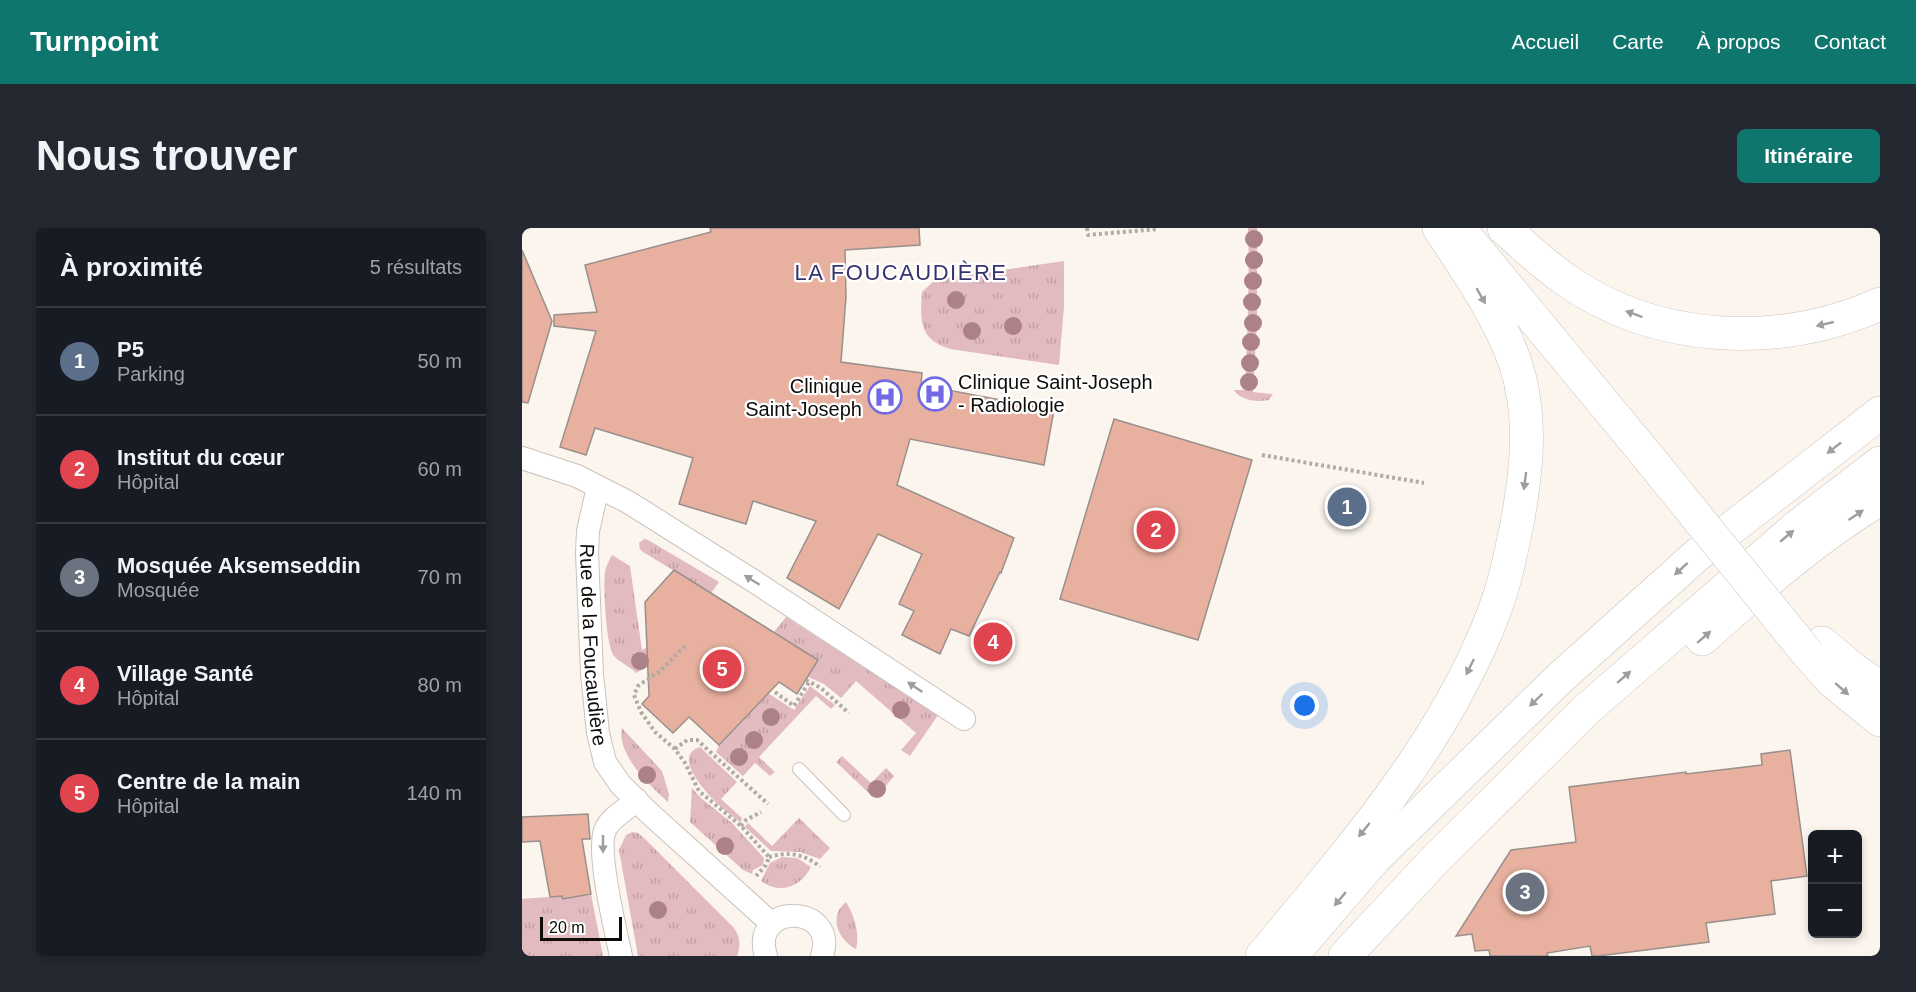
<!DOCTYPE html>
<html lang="fr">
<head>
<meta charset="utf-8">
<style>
  body { margin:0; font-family:Helvetica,sans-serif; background:#242831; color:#f1f3f6 }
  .controls { position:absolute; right:18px; bottom:18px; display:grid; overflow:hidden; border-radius:9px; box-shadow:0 3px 9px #0003 }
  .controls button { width:54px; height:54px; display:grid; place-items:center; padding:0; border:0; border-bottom:2px solid #363941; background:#171b24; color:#f1f3f6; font:30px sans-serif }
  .scale { position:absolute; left:18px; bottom:15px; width:82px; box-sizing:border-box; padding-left:6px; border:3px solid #0f0d0a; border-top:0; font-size:16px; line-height:21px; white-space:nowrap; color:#0f0d0a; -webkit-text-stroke:4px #fff; paint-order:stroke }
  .you { position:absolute; left:783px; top:478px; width:21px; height:21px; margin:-15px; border:4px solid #fff; border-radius:50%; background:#1a73e8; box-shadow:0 0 0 9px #1a73e833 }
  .badge { display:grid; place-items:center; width:39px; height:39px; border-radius:50%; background:#0f766e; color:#fff; font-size:20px; font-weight:700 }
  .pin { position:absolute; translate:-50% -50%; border:3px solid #fff; box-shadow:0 2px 6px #0006 }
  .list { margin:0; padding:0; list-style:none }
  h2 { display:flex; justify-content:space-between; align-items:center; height:78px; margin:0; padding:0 24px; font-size:26px }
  h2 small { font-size:20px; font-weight:400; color:#9ea1a6 }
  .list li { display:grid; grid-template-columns:39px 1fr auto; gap:18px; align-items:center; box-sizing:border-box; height:108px; padding:0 24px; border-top:2px solid #363941 }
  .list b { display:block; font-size:22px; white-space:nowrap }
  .list p { margin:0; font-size:20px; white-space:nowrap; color:#9ea1a6 }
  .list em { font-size:20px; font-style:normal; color:#9ea1a6 }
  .map { position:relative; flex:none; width:1358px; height:728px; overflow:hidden; border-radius:9px }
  header { display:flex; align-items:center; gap:36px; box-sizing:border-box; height:84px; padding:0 30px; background:#0f766e; color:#fff }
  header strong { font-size:28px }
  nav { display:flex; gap:33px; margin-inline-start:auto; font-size:21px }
  .intro { display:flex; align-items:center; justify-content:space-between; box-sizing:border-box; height:144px; padding:0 36px }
  h1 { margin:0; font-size:42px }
  .button { padding:15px 27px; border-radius:9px; background:#0f766e; color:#fff; font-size:21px; font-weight:700 }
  main { display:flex; gap:36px; padding:0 36px }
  aside { flex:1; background:#171b24; border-radius:9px; box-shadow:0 3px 9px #0003 }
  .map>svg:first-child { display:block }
  .grass { fill:url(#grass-tufts) }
  .building { fill:#e8b09f; stroke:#99908d; stroke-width:1.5 }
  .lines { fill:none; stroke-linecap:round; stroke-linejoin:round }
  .lane-casing { stroke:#cac3bd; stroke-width:14 }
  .street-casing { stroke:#cac3bd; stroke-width:24 }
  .highway-casing { stroke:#cac3bd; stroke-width:34 }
  .path { stroke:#b0aba5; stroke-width:4; stroke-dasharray:3 3; stroke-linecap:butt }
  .lane { stroke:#fff; stroke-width:12 }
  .street { stroke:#fff; stroke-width:22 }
  .highway { stroke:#fff; stroke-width:33 }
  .highway-bridge-casing { stroke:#cac3bd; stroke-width:34; stroke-linecap:butt }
  .highway-bridge { stroke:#fff; stroke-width:33 }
  .tree { fill:#ac8288 }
  .oneway { fill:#9f9e9d }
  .labels { text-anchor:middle; stroke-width:4.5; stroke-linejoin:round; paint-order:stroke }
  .poi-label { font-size:20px; fill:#0f0d0a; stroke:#fff; text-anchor:start }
  .street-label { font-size:20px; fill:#0f0d0a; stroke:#fff }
  .quarter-label { font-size:22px; letter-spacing:1.5px; fill:#36336e; stroke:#fff }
</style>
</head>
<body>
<header>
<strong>Turnpoint</strong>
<nav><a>Accueil</a><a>Carte</a><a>À propos</a><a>Contact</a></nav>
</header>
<div class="intro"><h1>Nous trouver</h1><a class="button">Itinéraire</a></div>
<main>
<aside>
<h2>À proximité<small>5 résultats</small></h2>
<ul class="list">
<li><span class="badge" style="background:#5c6f8a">1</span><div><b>P5</b><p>Parking</p></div><em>50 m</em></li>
<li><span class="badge" style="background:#e0444e">2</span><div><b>Institut du cœur</b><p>Hôpital</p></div><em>60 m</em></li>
<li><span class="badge" style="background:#6b7280">3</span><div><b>Mosquée Aksemseddin</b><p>Mosquée</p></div><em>70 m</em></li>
<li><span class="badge" style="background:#e0444e">4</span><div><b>Village Santé</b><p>Hôpital</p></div><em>80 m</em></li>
<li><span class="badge" style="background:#e0444e">5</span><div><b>Centre de la main</b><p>Hôpital</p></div><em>140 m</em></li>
</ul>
</aside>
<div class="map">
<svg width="1358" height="728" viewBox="0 0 1358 728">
  <defs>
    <pattern id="grass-tufts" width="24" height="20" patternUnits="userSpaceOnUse" patternTransform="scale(1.5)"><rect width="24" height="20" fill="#e1bbc0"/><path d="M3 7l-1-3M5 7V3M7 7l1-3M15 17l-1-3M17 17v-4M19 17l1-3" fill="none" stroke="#c0a0a4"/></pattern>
  </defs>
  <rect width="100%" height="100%" fill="#fcf5ee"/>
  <!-- grass -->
  <g class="grass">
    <path d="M726 0H735V95L731 164 751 166 747 172C735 174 723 173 714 165L712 162H723C725 108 728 54 726 0Z"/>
    <path d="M542 33V79L537 137 428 121C397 111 398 94 400 64L413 52Z"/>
    <polygon points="122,311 126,312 197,354 189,365 121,324 118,321 117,315"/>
    <path d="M90 327 108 338 120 422 126 419C127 434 128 438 114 445 108 438 98 435 92 428 84 419 81 357 83 344 84 338 87 333 90 327Z"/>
    <polygon points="264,389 416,487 388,528 379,522 394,505 334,453 319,470 302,456 286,449 296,432 252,404"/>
    <polygon points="288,458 313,477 309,481 294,468 237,529 253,544 248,548 233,535 221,548 194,524 197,517 246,465 272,482"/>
    <path d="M100 500 140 543 147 566 146 574C128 558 94 526 100 500Z"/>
    <path d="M178 519 215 554 199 571 220 590 219 594C204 587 142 530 178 519Z"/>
    <polygon points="320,528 349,555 364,540 372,548 359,564 350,568 314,534"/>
    <polygon points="170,560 179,570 210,595 242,630 241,637 231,642 230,646 221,642 168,594"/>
    <polygon points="277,590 308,620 298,631 278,624 249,623 223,599 226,595 250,618"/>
    <path d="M110 604 116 605 123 611 212 700C218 709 219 717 215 728H116L97 622 104 607Z"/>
    <path d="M260 629 275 630 289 639C279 659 258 667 239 653L248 635Z"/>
    <polygon points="69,666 81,728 0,728 0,671 40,668 41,671"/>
    <path d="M324 674C332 686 338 707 334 721 316 712 306 688 324 674Z"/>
  </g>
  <!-- building -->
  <g class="building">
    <polygon points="188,0 397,0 398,17 323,22 324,69 319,134 400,145 399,157 532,182 522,237 388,211 375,257 492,310 479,345 478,344 447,408 429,401 418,426 380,407 392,383 377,376 400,326 356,306 317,381 265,350 294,293 231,273 224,296 157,276 171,230 73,200 64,227 38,219 74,103 32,98 32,87 75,84 63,37 189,4"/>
    <polygon points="0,22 30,93 6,175 0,174"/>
    <polygon points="592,191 730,232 676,412 538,371"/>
    <polygon points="152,342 296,432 275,466 257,454 197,517 167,489 151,505 120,476 127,468 123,374"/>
    <polygon points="1268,522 1285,648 1249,653 1253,686 1184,695 1187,714 1076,728 1070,728 1068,718 1025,725 1026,728 968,728 967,722 953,723 950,706 934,708 989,622 1054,614 1047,559 1164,544 1164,546 1240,537 1239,526"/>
    <polygon points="66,586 68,611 60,611 69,666 41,671 40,668 28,669 18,613 0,614 0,589"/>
  </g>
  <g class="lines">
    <!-- lane casing -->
    <g class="lane-casing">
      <polyline id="lane" points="277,541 322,587"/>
    </g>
    <!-- street casing -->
    <g class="street-casing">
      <g id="street">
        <polyline points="0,230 55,248 106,274 230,352 442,491"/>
        <path id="s1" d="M76 259 66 303 65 325 70 446 76 505 83 534 98 556 126 584 250 696"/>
        <path d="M99 728C94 704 73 619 84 600 90 589 105 581 115 572"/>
        <path d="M244 728C227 674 317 675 300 728"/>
      </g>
    </g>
    <!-- highway casing -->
    <g class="highway-casing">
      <g id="highway">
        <path d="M982 0C1001 17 1020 35 1041 50 1133 116 1257 121 1358 76"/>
        <polyline points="940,4 1127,230"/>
        <path d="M1180 411C1236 361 1294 309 1358 271"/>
        <polyline points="1300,415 1331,441 1358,460"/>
        <polyline points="1286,426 1310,453 1358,492"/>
        <path d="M740 728C828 622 923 515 972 384 983 355 989 325 995 296 1005 241 1011 188 993 134 977 88 944 41 917 0"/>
        <polyline points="769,728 853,630 1038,450 1175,327 1358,185"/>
        <polyline points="823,728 911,634 1065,481 1276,298 1358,235"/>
      </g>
    </g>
    <!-- path -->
    <g class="path">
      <polyline points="565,0 566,7 636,1"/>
      <polyline points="740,227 902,255"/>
      <polyline points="163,418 138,443 116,458 112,467 119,484 133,504 153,521 163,535 177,563 219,598 247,629"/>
      <polyline points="284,452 299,460 327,485"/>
      <polyline points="253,464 272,478 287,454"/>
      <polyline points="153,521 165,512 175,512 246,576"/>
      <polyline points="219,598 224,592 239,584"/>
      <path d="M247 629C266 623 283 626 298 639"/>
      <polyline points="234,648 244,637 247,629"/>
    </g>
    <!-- lane -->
    <use href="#lane" class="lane"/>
    <!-- street -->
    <use href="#street" class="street"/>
    <!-- highway -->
    <use href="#highway" class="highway"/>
    <!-- highway-bridge casing -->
    <g class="highway-bridge-casing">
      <polyline id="highway-bridge" points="1127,230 1286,426"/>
    </g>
    <!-- highway-bridge -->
    <use href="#highway-bridge" class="highway-bridge"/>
  </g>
  <!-- trees -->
  <g class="tree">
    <circle cx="732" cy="11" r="9"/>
    <circle cx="732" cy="32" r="9"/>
    <circle cx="731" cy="53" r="9"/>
    <circle cx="434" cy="72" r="9"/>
    <circle cx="730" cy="74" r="9"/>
    <circle cx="731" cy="95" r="9"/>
    <circle cx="491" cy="98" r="9"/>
    <circle cx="450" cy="103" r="9"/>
    <circle cx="729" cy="114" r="9"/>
    <circle cx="728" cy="135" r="9"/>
    <circle cx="727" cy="154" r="9"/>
    <circle cx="118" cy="433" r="9"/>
    <circle cx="379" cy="482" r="9"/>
    <circle cx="249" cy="489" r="9"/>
    <circle cx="232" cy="512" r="9"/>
    <circle cx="217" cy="529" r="9"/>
    <circle cx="125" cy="547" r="9"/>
    <circle cx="355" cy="561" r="9"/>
    <circle cx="203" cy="618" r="9"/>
    <circle cx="136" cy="682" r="9"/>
  </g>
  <!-- one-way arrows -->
  <defs><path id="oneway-solid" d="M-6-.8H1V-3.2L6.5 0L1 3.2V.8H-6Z" transform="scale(1.5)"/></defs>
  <g class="oneway">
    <use href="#oneway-solid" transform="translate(959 68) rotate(60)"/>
    <use href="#oneway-solid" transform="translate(1112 86) rotate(-160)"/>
    <use href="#oneway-solid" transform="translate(1303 96) rotate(167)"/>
    <use href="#oneway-solid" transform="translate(1312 220) rotate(142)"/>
    <use href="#oneway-solid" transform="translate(1003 253) rotate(97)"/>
    <use href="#oneway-solid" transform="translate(1334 287) rotate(-34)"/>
    <use href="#oneway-solid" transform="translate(1265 308) rotate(-40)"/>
    <use href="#oneway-solid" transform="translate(1159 341) rotate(138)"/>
    <use href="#oneway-solid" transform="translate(230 352) rotate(-148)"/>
    <use href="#oneway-solid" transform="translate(1182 409) rotate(-41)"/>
    <use href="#oneway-solid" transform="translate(948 439) rotate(116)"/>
    <use href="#oneway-solid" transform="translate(1102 449) rotate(-41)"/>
    <use href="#oneway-solid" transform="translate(393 459) rotate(-146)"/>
    <use href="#oneway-solid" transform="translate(1320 461) rotate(41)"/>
    <use href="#oneway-solid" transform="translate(1014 472) rotate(136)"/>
    <use href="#oneway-solid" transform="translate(842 602) rotate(129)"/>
    <use href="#oneway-solid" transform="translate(81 616) rotate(90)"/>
    <use href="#oneway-solid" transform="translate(818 671) rotate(130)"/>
  </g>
  <!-- icons -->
  <defs>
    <g id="hospital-ring" transform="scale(1.725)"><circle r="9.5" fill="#fff" stroke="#716ae4" stroke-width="1.5"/><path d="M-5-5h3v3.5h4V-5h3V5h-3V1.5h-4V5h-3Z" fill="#716ae4"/></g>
  </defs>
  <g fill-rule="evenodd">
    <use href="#hospital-ring" x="413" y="166"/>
    <use href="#hospital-ring" x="363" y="169"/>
  </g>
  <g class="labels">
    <!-- poi labels -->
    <g class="poi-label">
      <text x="436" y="161">Clinique Saint-Joseph<tspan x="436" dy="23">- Radiologie</tspan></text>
      <text x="340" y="165" text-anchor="end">Clinique<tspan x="340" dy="23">Saint-Joseph</tspan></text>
    </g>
    <!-- street labels -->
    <g class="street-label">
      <text dy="7" stroke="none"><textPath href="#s1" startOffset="159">Rue de la Foucaudière</textPath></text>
    </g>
    <!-- quarter labels -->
    <g class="quarter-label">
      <text x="379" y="52">LA FOUCAUDIÈRE</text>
    </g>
  </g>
</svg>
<div class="controls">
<button>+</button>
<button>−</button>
</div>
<div class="scale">20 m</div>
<div class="you"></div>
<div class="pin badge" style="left:825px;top:279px;background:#5c6f8a">1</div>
<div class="pin badge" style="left:634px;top:302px;background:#e0444e">2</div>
<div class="pin badge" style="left:1003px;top:664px;background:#6b7280">3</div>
<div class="pin badge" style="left:471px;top:414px;background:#e0444e">4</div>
<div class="pin badge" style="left:200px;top:441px;background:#e0444e">5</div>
</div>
</main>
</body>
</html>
